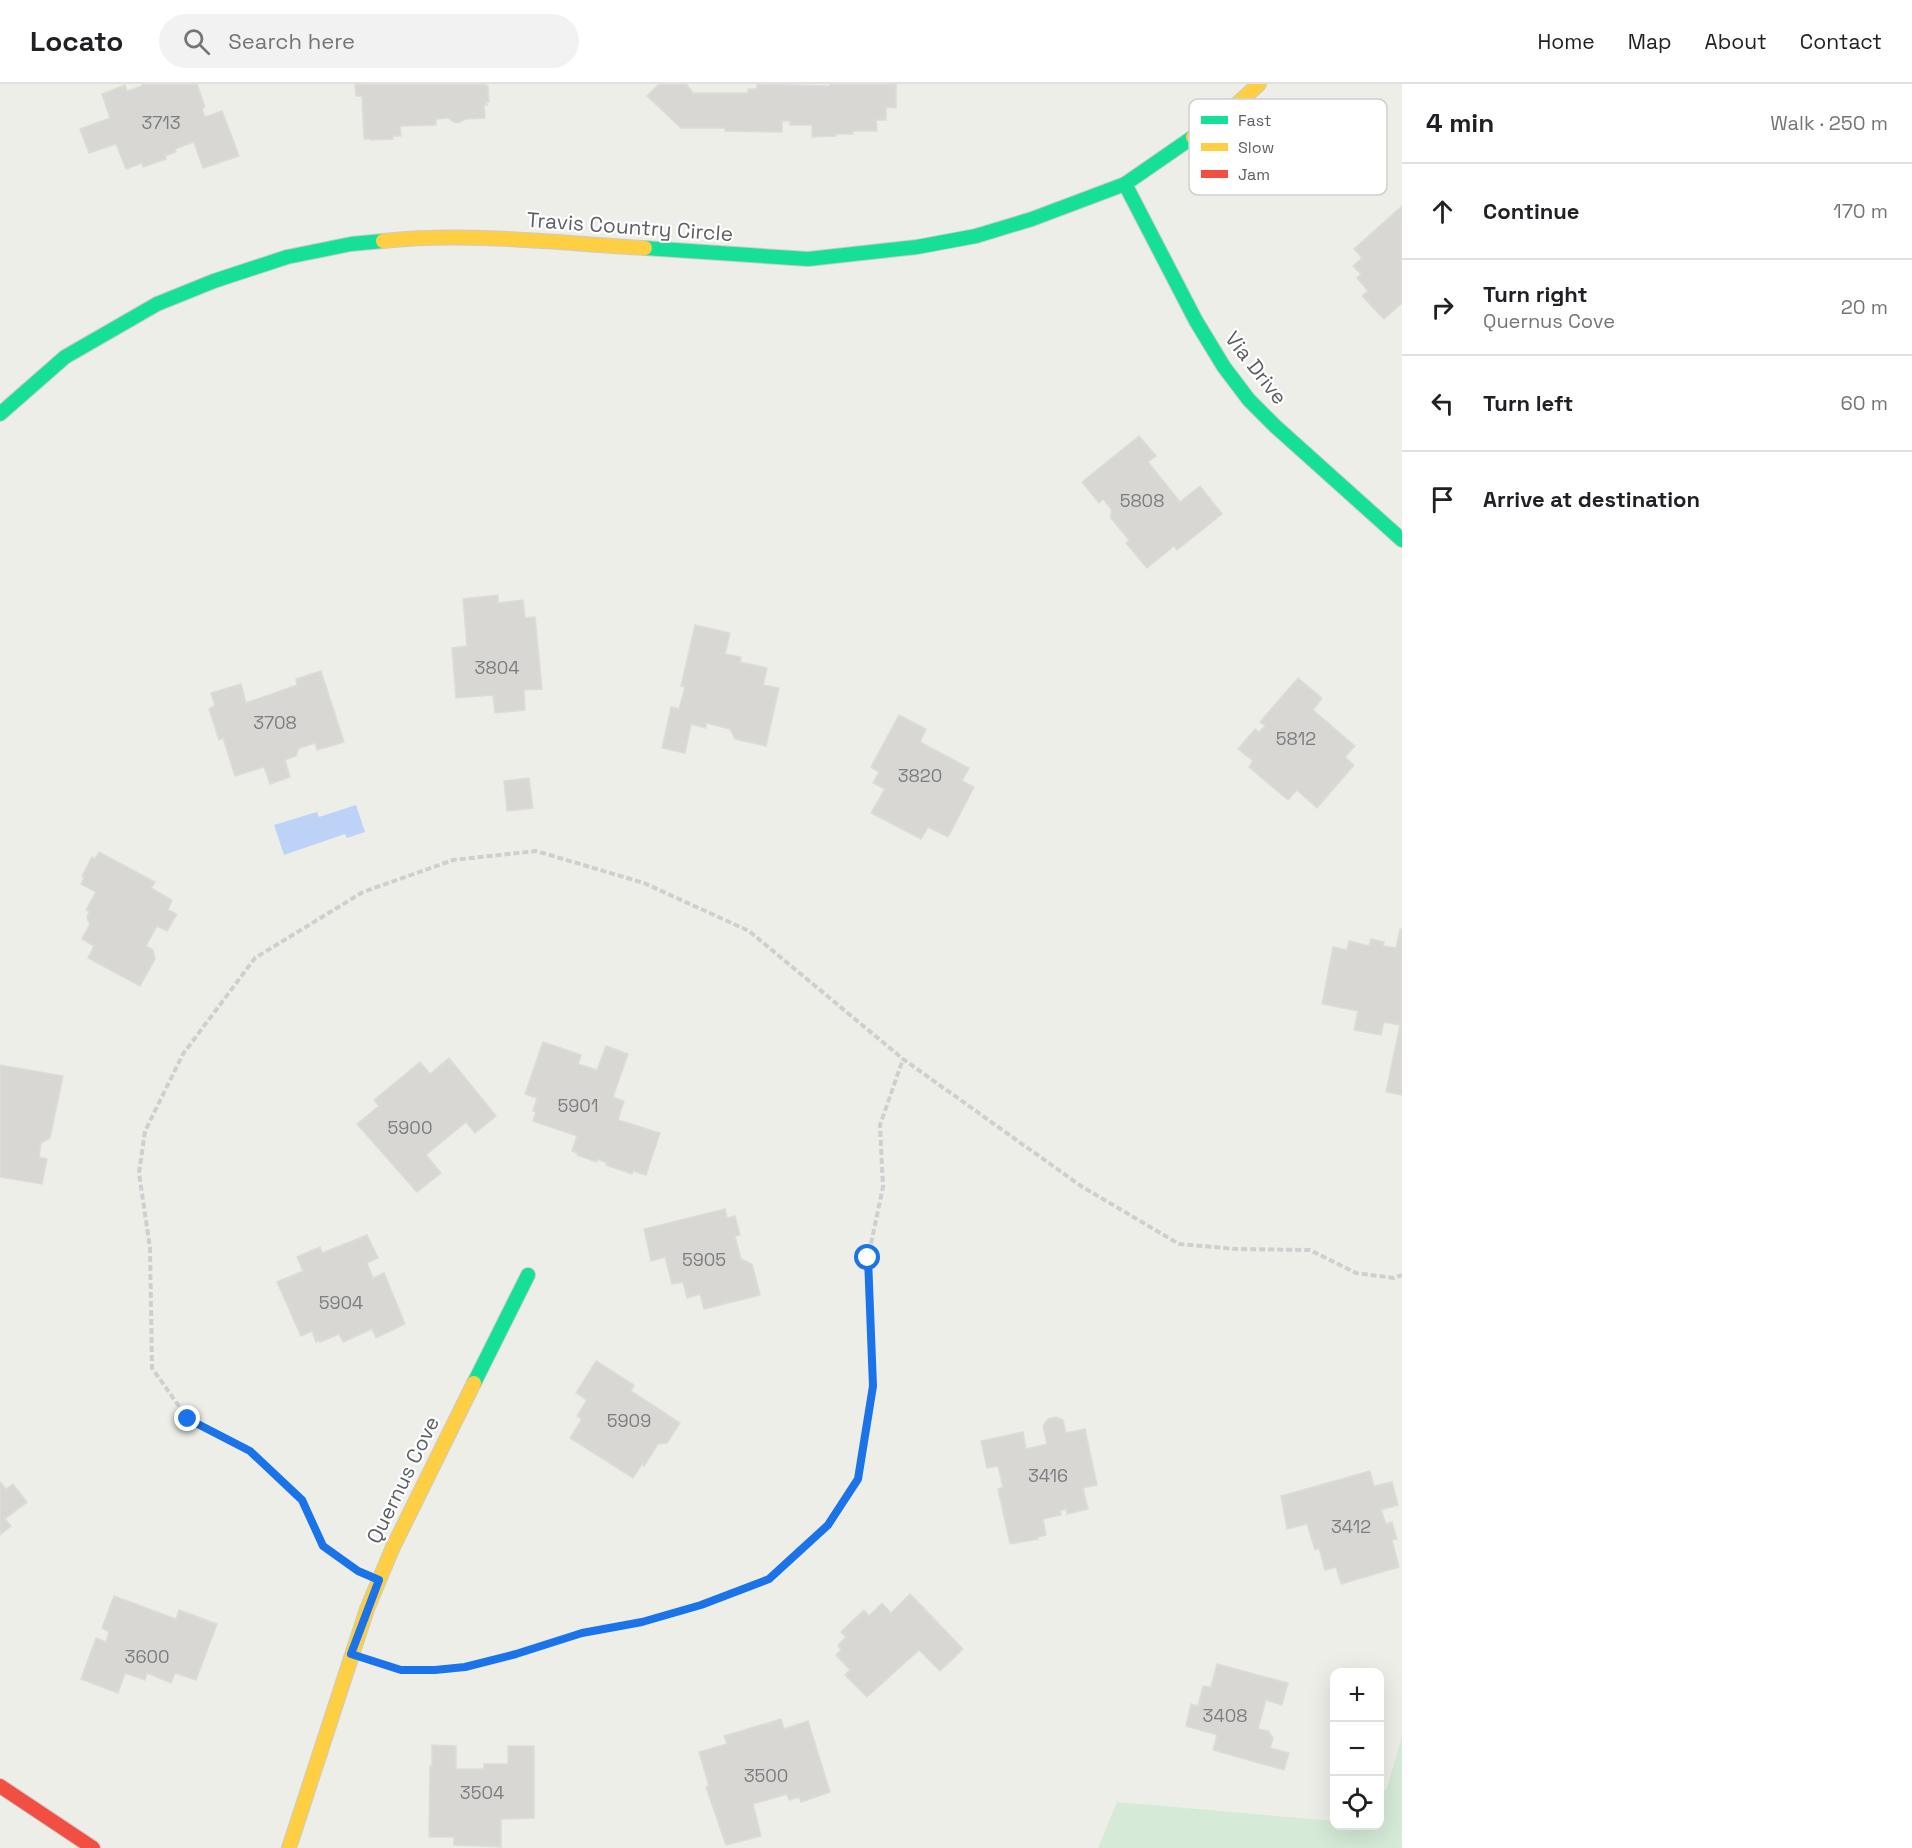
<!DOCTYPE html>
<html lang="en">
<head>
<meta charset="utf-8">
<style>
  body { margin:0; font-family:"Space Grotesk",sans-serif; background:#f2f2f2; color:#202124 }
  .controls { position:absolute; right:18px; bottom:18px; display:grid; overflow:hidden; border-radius:12px; box-shadow:0 6px 24px #0002 }
  .controls button { width:54px; height:54px; display:grid; place-items:center; padding:0; border:0; border-bottom:2px solid #e0e0e0; background:#fff; color:#202124; font:30px sans-serif }
  .stop { position:absolute; width:18px; height:18px; margin:-14px; border:4px solid #1a73e8; border-radius:50%; background:#fff }
  .stop.end { background:#1a73e8; border-color:#fff; box-shadow:0 2px 6px #0008 }
  .list { margin:0; padding:0; list-style:none }
  h2 { display:flex; justify-content:space-between; align-items:center; height:78px; margin:0; padding:0 24px; font-size:26px }
  h2 small { font-size:20px; font-weight:400; color:#757577 }
  .list li { display:grid; grid-template-columns:39px 1fr auto; gap:18px; align-items:center; box-sizing:border-box; height:96px; padding:0 24px; border-top:2px solid #e0e0e0 }
  .list b { display:block; font-size:22px; white-space:nowrap }
  .list p { margin:0; font-size:20px; white-space:nowrap; color:#757577 }
  .list em { font-size:20px; font-style:normal; color:#757577 }
  .icon { flex:none; width:33px; height:33px; fill:none; stroke:currentColor; stroke-width:2; stroke-linecap:round; stroke-linejoin:round }
  .map { position:relative; flex:none; width:1402px; height:1764px; overflow:hidden }
  header { display:flex; align-items:center; gap:36px; box-sizing:border-box; height:84px; padding:0 30px; background:#fff; border-bottom:2px solid #e0e0e0 }
  header strong { font-size:28px }
  nav { display:flex; gap:33px; margin-inline-start:auto; font-size:21px }
  .search { width:420px; height:54px; background:#f2f2f2; display:flex; align-items:center; gap:15px; box-sizing:border-box; padding:0 21px; border-radius:33px; color:#757577; font-size:22px }
  main { display:flex }
  aside { flex:1; background:#fff }
  .map>svg:first-child { display:block }
  .green { fill:#d6ead8 }
  .water { fill:#bdd2f7 }
  .building { fill:#d8d7d3; stroke:#ddddd8; stroke-width:1.5 }
  .lines { fill:none; stroke-linecap:round; stroke-linejoin:round }
  .fast-casing { stroke:#cbcbca; stroke-width:16 }
  .slow-casing { stroke:#cbcbca; stroke-width:16 }
  .jam-casing { stroke:#cbcbca; stroke-width:16 }
  .path { stroke:#ccd0ce; stroke-width:4; stroke-dasharray:6 3; stroke-linecap:butt }
  .fast { stroke:#16e098; stroke-width:14 }
  .slow { stroke:#ffcf43; stroke-width:14 }
  .jam { stroke:#f24e42; stroke-width:14 }
  .route { stroke:#1a73e8; stroke-width:8 }
  .labels { text-anchor:middle; stroke-width:4.5; stroke-linejoin:round; paint-order:stroke }
  .number-label { font-size:18px; fill:#7d7e82 }
  .street-label { font-size:21px; fill:#5e6066; stroke:#fff }
  .key { fill:#fff; stroke:#cfcfd1; stroke-width:1.5 }
  .key-label { font-size:16px; fill:#5e6066 }
</style>
</head>
<body>
<header>
<strong>Locato</strong>
<div class="search"><svg class="icon" aria-label="search" viewBox="0 0 24 24"><circle cx="10" cy="10" r="6"/><path d="M15 15l6 6"/></svg>Search here</div>
<nav><a>Home</a><a>Map</a><a>About</a><a>Contact</a></nav>
</header>
<main>
<div class="map">
<svg width="1402" height="1764" viewBox="0 0 1402 1764">
  <rect width="100%" height="100%" fill="#eeeee8"/>
  <!-- green -->
  <polygon class="green" points="1402,1652 1402,1764 1098,1764 1117,1718 1334,1737 1334,1742 1380,1742 1380,1711 1387,1704"/>
  <!-- water -->
  <polygon class="water" points="356,721 365,748 347,754 345,750 284,771 274,741 317,728 319,733"/>
  <!-- building -->
  <g class="building">
    <polygon points="142,0 197,0 205,23 202,25 205,33 222,27 239,72 203,84 194,58 175,65 176,68 165,72 166,75 143,83 142,79 126,85 116,60 89,69 80,45 110,34 102,10 125,1 127,7 142,2"/>
    <polygon points="355,0 486,0 486,2 488,2 489,18 486,18 487,21 484,21 485,34 466,35 458,39 454,38 448,34 436,35 436,41 400,42 401,52 393,52 393,55 371,56 371,55 364,55 362,12 356,12"/>
    <polygon points="659,0 686,0 693,9 748,9 748,5 757,5 757,0 830,2 830,0 896,0 896,24 886,23 886,36 876,36 877,47 852,47 853,50 836,50 836,52 812,53 812,41 790,41 790,37 782,37 782,48 725,47 725,44 681,44 647,12"/>
    <polygon points="1402,122 1402,219 1384,235 1362,212 1368,207 1357,194 1361,190 1353,182 1362,174 1354,165"/>
    <polygon points="1139,352 1156,372 1148,378 1180,418 1200,402 1222,430 1177,466 1174,462 1147,484 1126,459 1129,456 1110,433 1112,426 1103,415 1099,419 1082,398"/>
    <polygon points="498,511 498,519 523,516 525,534 535,533 542,605 524,606 525,626 495,629 493,611 456,614 452,564 467,562 463,515"/>
    <polygon points="695,541 730,549 725,570 741,573 740,578 767,584 763,601 779,604 766,662 735,655 730,645 706,639 706,644 691,640 685,669 662,664 671,623 679,625 685,603 681,602"/>
    <polygon points="321,587 344,658 317,666 315,659 299,664 296,672 285,676 290,693 270,700 264,683 235,692 223,654 219,656 209,625 215,622 211,609 241,600 246,619 297,601 296,595"/>
    <polygon points="1298,594 1322,614 1313,626 1355,662 1345,673 1354,681 1317,724 1297,706 1288,716 1249,683 1253,677 1238,665 1255,645 1259,648 1265,642 1260,638"/>
    <polygon points="899,631 926,645 920,658 969,684 962,697 974,703 948,753 928,743 921,755 871,729 885,705 873,699 879,688 871,683"/>
    <polygon points="529,694 533,724 507,727 504,697"/>
    <polygon points="99,768 155,798 151,804 172,816 168,826 177,830 167,847 157,842 146,862 153,866 155,875 140,902 88,874 94,862 82,855 90,840 87,834 89,828 86,826 96,808 81,800 84,794 82,792 92,773 95,775"/>
    <polygon points="1400,845 1402,846 1402,1011 1386,1008 1400,941 1384,938 1381,951 1354,946 1358,927 1322,920 1333,863 1347,866 1349,857 1369,862 1371,855 1384,858 1383,862 1396,864"/>
    <polygon points="543,958 581,971 578,980 597,986 606,962 628,970 613,1013 624,1017 618,1036 660,1049 646,1091 633,1087 632,1090 606,1081 607,1079 597,1075 597,1078 577,1071 578,1069 572,1067 577,1052 533,1037 536,1028 533,1027 537,1014 525,1010"/>
    <polygon points="449,974 496,1032 475,1049 466,1038 426,1071 441,1089 417,1108 357,1040 379,1022 374,1016 420,978 430,990"/>
    <polygon points="0,981 63,992 50,1054 41,1059 39,1073 47,1075 42,1100 0,1093"/>
    <polygon points="725,1125 727,1134 735,1132 740,1151 735,1152 741,1175 752,1180 760,1211 704,1225 700,1210 687,1214 683,1198 672,1200 665,1173 651,1177 644,1145"/>
    <polygon points="367,1151 378,1174 367,1179 373,1194 384,1189 405,1240 376,1254 372,1245 343,1258 339,1250 320,1258 320,1256 316,1258 312,1247 301,1252 277,1198 303,1187 297,1173 320,1163 322,1169"/>
    <polygon points="596,1277 634,1301 631,1307 680,1339 667,1359 658,1360 644,1382 642,1380 633,1394 570,1354 582,1335 577,1332 587,1316 576,1309"/>
    <polygon points="1056,1333 1063,1336 1066,1349 1085,1345 1097,1401 1083,1404 1088,1425 1067,1430 1066,1425 1060,1427 1061,1431 1043,1435 1046,1451 1038,1453 1038,1455 1010,1460 998,1405 1003,1403 998,1382 987,1384 981,1357 1023,1348 1026,1365 1047,1360 1043,1342 1048,1335"/>
    <polygon points="1370,1387 1374,1402 1392,1398 1398,1421 1381,1426 1386,1440 1392,1438 1397,1455 1392,1456 1399,1483 1341,1500 1336,1483 1325,1486 1319,1464 1315,1466 1307,1440 1287,1445 1281,1412"/>
    <polygon points="0,1398 6,1405 13,1400 27,1418 5,1435 11,1442 0,1451"/>
    <polygon points="910,1510 963,1565 940,1587 919,1566 867,1613 845,1591 850,1586 836,1571 841,1566 838,1561 846,1553 841,1548 864,1526 869,1532 882,1519 891,1529"/>
    <polygon points="114,1512 176,1535 179,1526 217,1540 196,1596 175,1589 171,1599 147,1589 145,1596 125,1589 118,1609 81,1595 96,1554 106,1558 109,1548 102,1544"/>
    <polygon points="1217,1580 1288,1599 1282,1621 1266,1616 1258,1645 1268,1647 1273,1654 1270,1664 1289,1669 1284,1686 1213,1666 1217,1651 1186,1642 1191,1620 1198,1622 1203,1602 1211,1603"/>
    <polygon points="781,1635 784,1645 808,1637 830,1708 801,1718 799,1713 789,1716 787,1710 753,1720 761,1752 726,1761 706,1703 709,1702 699,1668 727,1660 724,1652"/>
    <polygon points="432,1661 456,1662 456,1685 484,1685 484,1680 508,1680 508,1662 534,1662 534,1734 501,1735 501,1763 454,1761 454,1753 429,1753 430,1682 432,1682"/>
  </g>
  <g class="lines">
    <!-- fast casing -->
    <g class="fast-casing">
      <g id="fast">
        <polyline points="1125,100 1196,237 1224,283 1249,316 1275,342 1402,456"/>
        <polyline points="645,164 808,175 917,163 976,152 1032,135 1125,100 1193,53"/>
        <polyline points="0,330 65,273 157,220 214,197 287,173 351,160 383,157"/>
        <polyline points="474,1299 528,1191"/>
      </g>
    </g>
    <!-- slow casing -->
    <g class="slow-casing">
      <g id="slow">
        <polyline points="1193,53 1225,31 1259,0"/>
        <path d="M383 157C470 148 558 159 645 164"/>
        <polyline points="289,1764 367,1525 393,1463 474,1299"/>
      </g>
    </g>
    <!-- jam casing -->
    <g class="jam-casing">
      <polyline id="jam" points="0,1702 93,1764"/>
    </g>
    <!-- path -->
    <g class="path">
      <polyline points="352,1483 323,1462 302,1416 250,1367 188,1335 152,1284 150,1164 139,1089 145,1047 183,970 255,874 363,808 453,776 536,767 644,799 749,847 903,975 1081,1102 1179,1160 1236,1165 1310,1166 1356,1189 1394,1194 1402,1191"/>
      <polyline points="381,1580 401,1586 435,1586 465,1583 516,1570 582,1549 642,1538 701,1521 769,1495 828,1441 858,1395 873,1302 868,1174 883,1103 880,1041 903,975"/>
    </g>
    <!-- fast -->
    <use href="#fast" class="fast"/>
    <!-- slow -->
    <use href="#slow" class="slow"/>
    <!-- jam -->
    <use href="#jam" class="jam"/>
  </g>
  <g class="lines">
    <!-- route -->
    <polyline class="route" points="188,1335 250,1367 302,1416 323,1462 358,1487 379,1496 351,1570 401,1586 435,1586 465,1583 516,1570 582,1549 642,1538 701,1521 769,1495 828,1441 858,1395 873,1302 868,1174"/>
  </g>
  <g class="labels">
    <!-- number labels -->
    <g class="number-label">
      <text x="161" y="45">3713</text>
      <text x="1142" y="423">5808</text>
      <text x="497" y="590">3804</text>
      <text x="275" y="645">3708</text>
      <text x="1296" y="661">5812</text>
      <text x="920" y="698">3820</text>
      <text x="578" y="1028">5901</text>
      <text x="410" y="1050">5900</text>
      <text x="704" y="1182">5905</text>
      <text x="341" y="1225">5904</text>
      <text x="629" y="1343">5909</text>
      <text x="1048" y="1398">3416</text>
      <text x="1351" y="1449">3412</text>
      <text x="147" y="1579">3600</text>
      <text x="1225" y="1638">3408</text>
      <text x="766" y="1698">3500</text>
      <text x="482" y="1715">3504</text>
    </g>
    <!-- street labels -->
    <g class="street-label">
      <text transform="translate(630 143) rotate(4)" y="7">Travis Country Circle</text>
      <text transform="translate(1256 284) rotate(52)" y="7">Via Drive</text>
      <text transform="translate(403 1396) rotate(-64)" y="7">Quernus Cove</text>
    </g>
  </g>
  <!-- legend -->
  <rect x="1189" y="15" width="198" height="96" rx="9" class="key"/>
  <rect x="1201" y="32" width="27" height="8" fill="#16e098"/>
  <rect x="1201" y="59" width="27" height="8" fill="#ffcf43"/>
  <rect x="1201" y="86" width="27" height="8" fill="#f24e42"/>
  <g class="key-label">
    <text x="1238" y="42">Fast</text>
    <text x="1238" y="69">Slow</text>
    <text x="1238" y="96">Jam</text>
  </g>
</svg>
<div class="controls">
<button>+</button>
<button>−</button>
<button><svg class="icon" aria-label="locate" viewBox="0 0 24 24"><circle cx="12" cy="12" r="6"/><path d="M12 2v4M12 18v4M2 12h4M18 12h4"/></svg></button>
</div>
<div class="stop" style="left:868px;top:1174px"></div>
<div class="stop end" style="left:188px;top:1335px"></div>
</div>
<aside>
<h2>4 min<small>Walk · 250 m</small></h2>
<ul class="list">
<li><svg class="icon" aria-label="ahead" viewBox="0 0 24 24"><path d="M12 20V5M6 11l6-6 6 6"/></svg><div><b>Continue</b></div><em>170 m</em></li>
<li><svg class="icon" aria-label="right" viewBox="0 0 24 24"><path d="M7 20v-9h11M14 6l5 5-5 5"/></svg><div><b>Turn right</b><p>Quernus Cove</p></div><em>20 m</em></li>
<li><svg class="icon" aria-label="left" viewBox="0 0 24 24"><path d="M17 20v-9H6M10 6l-5 5 5 5"/></svg><div><b>Turn left</b></div><em>60 m</em></li>
<li><svg class="icon" aria-label="arrive" viewBox="0 0 24 24"><path d="M6 21V4h12l-3 4 3 4H6"/></svg><div><b>Arrive at destination</b></div></li>
</ul>
</aside>
</main>
</body>
</html>
